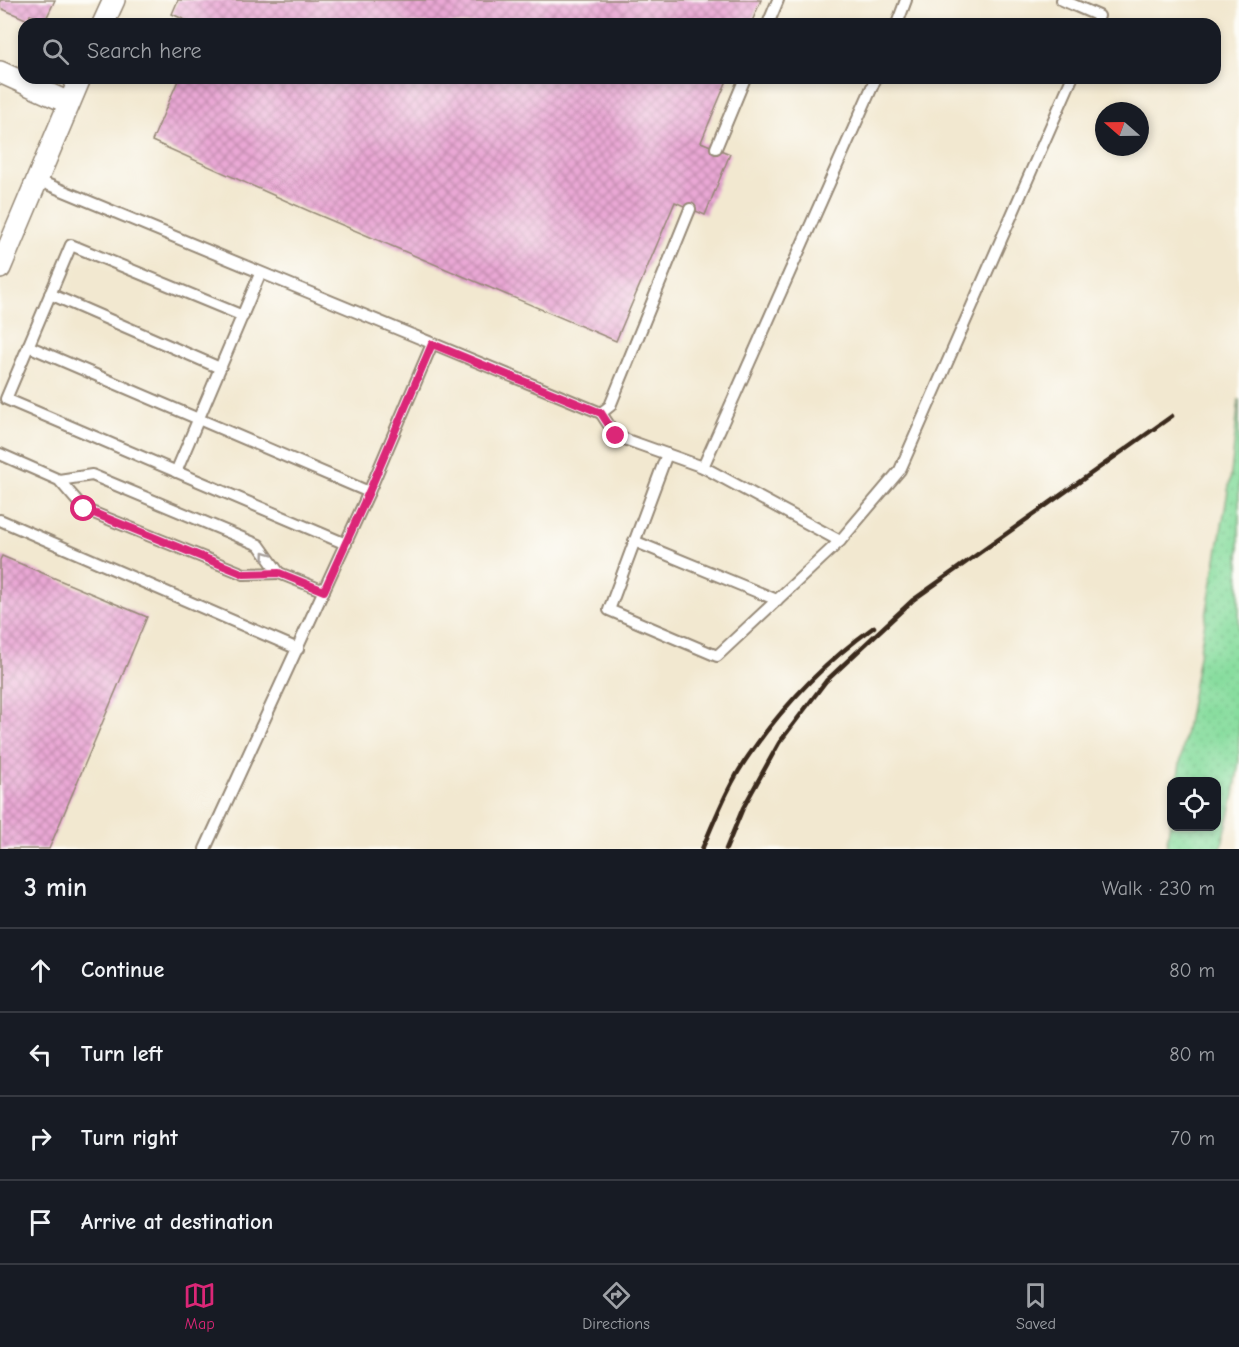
<!DOCTYPE html>
<html lang="en">
<head>
<meta charset="utf-8">
<style>
  body { margin:0; font-family:"Comic Neue",sans-serif; background:#242831; color:#f1f3f6 }
  .controls { position:absolute; right:18px; bottom:18px; display:grid; overflow:hidden; border-radius:12px; box-shadow:0 3px 9px #0003 }
  .controls button { width:54px; height:54px; display:grid; place-items:center; padding:0; border:0; border-bottom:2px solid #363941; background:#171b24; color:#f1f3f6; font:30px sans-serif }
  .compass { position:absolute; left:1095px; top:102px; width:54px; height:54px; border-radius:50%; background:#171b24; box-shadow:0 3px 9px #0003; rotate:290deg }
  .stop { position:absolute; width:18px; height:18px; margin:-14px; border:4px solid #db2777; border-radius:50%; background:#fff }
  .stop.end { background:#db2777; border-color:#fff; box-shadow:0 2px 6px #0008 }
  .list { margin:0; padding:0; list-style:none }
  h2 { display:flex; justify-content:space-between; align-items:center; height:78px; margin:0; padding:0 24px; font-size:26px }
  h2 small { font-size:20px; font-weight:400; color:#9ea1a6 }
  .list li { display:grid; grid-template-columns:39px 1fr auto; gap:18px; align-items:center; box-sizing:border-box; height:84px; padding:0 24px; border-top:2px solid #363941 }
  .list b { display:block; font-size:22px; white-space:nowrap }
  .list em { font-size:20px; font-style:normal; color:#9ea1a6 }
  .icon { flex:none; width:33px; height:33px; fill:none; stroke:currentColor; stroke-width:2; stroke-linecap:round; stroke-linejoin:round }
  .map { position:relative; flex:none; width:1239px; height:849px; overflow:hidden }
  .search { position:absolute; background:#171b24; box-shadow:0 3px 9px #0003; left:18px; right:18px; top:18px; height:66px; display:flex; align-items:center; gap:15px; box-sizing:border-box; padding:0 21px; border-radius:18px; color:#9ea1a6; font-size:22px }
  .sheet { height:414px; background:#171b24 }
  nav { display:flex; justify-content:space-around; align-items:center; box-sizing:border-box; height:84px; border-top:2px solid #363941; background:#171b24; font-size:16px; color:#9ea1a6 }
  nav a { display:grid; justify-items:center; gap:3px }
  nav .on { color:#db2777 }
  .map>svg:first-child { display:block }
  .grass { fill:url(#grass-dots); stroke:#62845e; stroke-width:1.5 }
  .building { fill:url(#building-cross-hatch) }
  .lines { fill:none; stroke-linecap:round; stroke-linejoin:round }
  .service-casing { stroke:#968977; stroke-width:14 }
  .minor-casing { stroke:#968977; stroke-width:24 }
  .service { stroke:#fff; stroke-width:10 }
  .minor { stroke:#fff; stroke-width:21 }
  .rail { stroke:#3b2a1e; stroke-width:4.5 }
  .oneway { stroke:#a79f9a }
  .route { stroke:#db2777; stroke-width:8 }
</style>
</head>
<body>
<div class="map">
<svg width="1239" height="849" viewBox="0 0 1239 849">
  <defs>
    <pattern id="grass-dots" width="8" height="8" patternUnits="userSpaceOnUse" patternTransform="scale(1.5)"><rect width="8" height="8" fill="#88dd9f"/><path d="M2 2h.1M6 6h.1" fill="none" stroke="#76be88" stroke-width="1.8" stroke-linecap="round"/></pattern>
    <pattern id="building-cross-hatch" width="8" height="8" patternUnits="userSpaceOnUse" patternTransform="scale(1.5)"><rect width="8" height="8" fill="#eaa8d5"/><path d="M0 0l8 8M0 8l8-8" fill="none" stroke="#bf89ac"/></pattern>
  </defs>
  <rect width="100%" height="100%" fill="#fdfcf7"/>
  <filter id="ink" filterUnits="userSpaceOnUse"><feTurbulence type="fractalNoise" baseFrequency=".0167" numOctaves="2"/><feDisplacementMap in="SourceGraphic" scale="12" xChannelSelector="R" yChannelSelector="G"/><feConvolveMatrix kernelMatrix="1 2 1 2 8 2 1 2 1" color-interpolation-filters="sRGB"/></filter>
  <filter id="wash" filterUnits="userSpaceOnUse"><feTurbulence type="fractalNoise" baseFrequency=".008" numOctaves="4" result="noise"/><feDisplacementMap in="SourceGraphic" scale="24" xChannelSelector="R" yChannelSelector="G"/><feGaussianBlur stdDeviation="1.35" result="paint"/><feColorMatrix in="noise" values="0 0 0 0 0 0 0 0 0 0 0 0 0 0 0 0 0 1.4 0 .05"/><feComposite in="paint" operator="in"/></filter>
  <g filter="url(#wash)">
    <rect width="100%" height="100%" fill="#f2e8d0"/>
    <!-- grass -->
    <polygon class="grass" points="1239,399 1239,760 1234,795 1221,849 1166,849 1171,816 1172,826 1216,826 1216,782 1177,781 1231,474"/>
    <g id="blocks">
      <!-- building -->
      <g class="building">
        <polygon points="0,0 55,0 45,21 30,15 28,20 0,8"/>
        <polygon points="178,0 761,0 751,24 194,24 172,14"/>
        <polygon points="179,78 728,78 701,142 730,154 705,215 675,202 616,341 309,211 152,141"/>
        <polygon points="2,556 147,617 49,849 0,849 0,560"/>
      </g>
    </g>
  </g>
  <g filter="url(#ink)">
    <use href="#blocks" fill-opacity="0" stroke="#968977" stroke-width="1.5"/>
    <g class="lines">
      <!-- service casing -->
      <g class="service-casing">
        <g id="service">
          <polyline points="1062,0 1099,16 1096,24"/>
          <polyline points="768,24 778,0"/>
          <polyline points="897,24 906,0"/>
          <polyline points="716,148 745,78"/>
          <polyline points="37,180 601,413 610,406 690,209"/>
          <polyline points="50,294 220,368"/>
          <polyline points="243,316 71,245 6,399 346,544"/>
          <polyline points="28,346 369,492"/>
          <polyline points="601,413 616,436 703,467 840,541 900,470 1072,78"/>
          <polyline points="0,454 59,480 84,509 244,574 279,573 259,545 92,475 59,480"/>
          <polyline points="667,454 609,610 717,656 840,541"/>
          <polyline points="703,467 876,78"/>
          <polyline points="176,472 260,274"/>
          <polyline points="0,520 298,649"/>
          <polyline points="634,541 777,600"/>
          <polyline points="279,573 324,591"/>
          <polyline points="205,849 369,492 432,344"/>
        </g>
      </g>
      <!-- minor casing -->
      <g class="minor-casing">
        <g id="minor">
          <polyline points="103,24 114,0"/>
          <polyline points="0,72 69,103"/>
          <polyline points="0,268 80,78"/>
        </g>
      </g>
      <!-- service -->
      <use href="#service" class="service"/>
      <!-- minor -->
      <use href="#minor" class="minor"/>
      <!-- rail -->
      <g class="rail">
        <path d="M702 849C716 817 729 783 749 755 783 706 825 662 874 627"/>
        <polyline points="726,849 743,808 779,743 826,681 913,600 1172,416"/>
      </g>
    </g>
    <!-- one-way arrows -->
    <defs><path id="oneway-chevron" d="M-2-3.5L2.5 0L-2 3.5" fill="none" stroke-width="1.6" stroke-linecap="round" stroke-linejoin="round" transform="scale(1.5)"/></defs>
    <use class="oneway" href="#oneway-chevron" transform="translate(266 555) rotate(-126)"/>
  </g>
  <g class="lines" filter="url(#ink)">
    <!-- route -->
    <polyline class="route" points="84,509 244,574 279,573 324,591 369,492 432,344 601,413 616,436"/>
  </g>
</svg>
<div class="controls">
<button><svg class="icon" aria-label="locate" viewBox="0 0 24 24"><circle cx="12" cy="12" r="6"/><path d="M12 2v4M12 18v4M2 12h4M18 12h4"/></svg></button>
</div>
<svg class="compass" viewBox="-18 -18 36 36"><path d="M0-13l5 13h-10z" fill="#e53935"/><path d="M0 13l5-13h-10z" fill="#9ea1a6"/></svg>
<div class="stop" style="left:84px;top:509px"></div>
<div class="stop end" style="left:616px;top:436px"></div>
<div class="search"><svg class="icon" aria-label="search" viewBox="0 0 24 24"><circle cx="10" cy="10" r="6"/><path d="M15 15l6 6"/></svg>Search here</div>
</div>
<section class="sheet">
<h2>3 min<small>Walk · 230 m</small></h2>
<ul class="list">
<li><svg class="icon" aria-label="ahead" viewBox="0 0 24 24"><path d="M12 20V5M6 11l6-6 6 6"/></svg><div><b>Continue</b></div><em>80 m</em></li>
<li><svg class="icon" aria-label="left" viewBox="0 0 24 24"><path d="M17 20v-9H6M10 6l-5 5 5 5"/></svg><div><b>Turn left</b></div><em>80 m</em></li>
<li><svg class="icon" aria-label="right" viewBox="0 0 24 24"><path d="M7 20v-9h11M14 6l5 5-5 5"/></svg><div><b>Turn right</b></div><em>70 m</em></li>
<li><svg class="icon" aria-label="arrive" viewBox="0 0 24 24"><path d="M6 21V4h12l-3 4 3 4H6"/></svg><div><b>Arrive at destination</b></div></li>
</ul>
</section>
<nav>
<a class="on"><svg class="icon" aria-label="map" viewBox="0 0 24 24"><path d="M3 6l6-2 6 2 6-2v14l-6 2-6-2-6 2zM9 4v14M15 6v14"/></svg>Map</a>
<a><svg class="icon" aria-label="directions" viewBox="0 0 24 24"><path d="M12 3l9 9-9 9-9-9zM9 14v-3h6M13 9l2 2-2 2"/></svg>Directions</a>
<a><svg class="icon" aria-label="saved" viewBox="0 0 24 24"><path d="M7 4h10v16l-5-4-5 4z"/></svg>Saved</a>
</nav>
</body>
</html>
